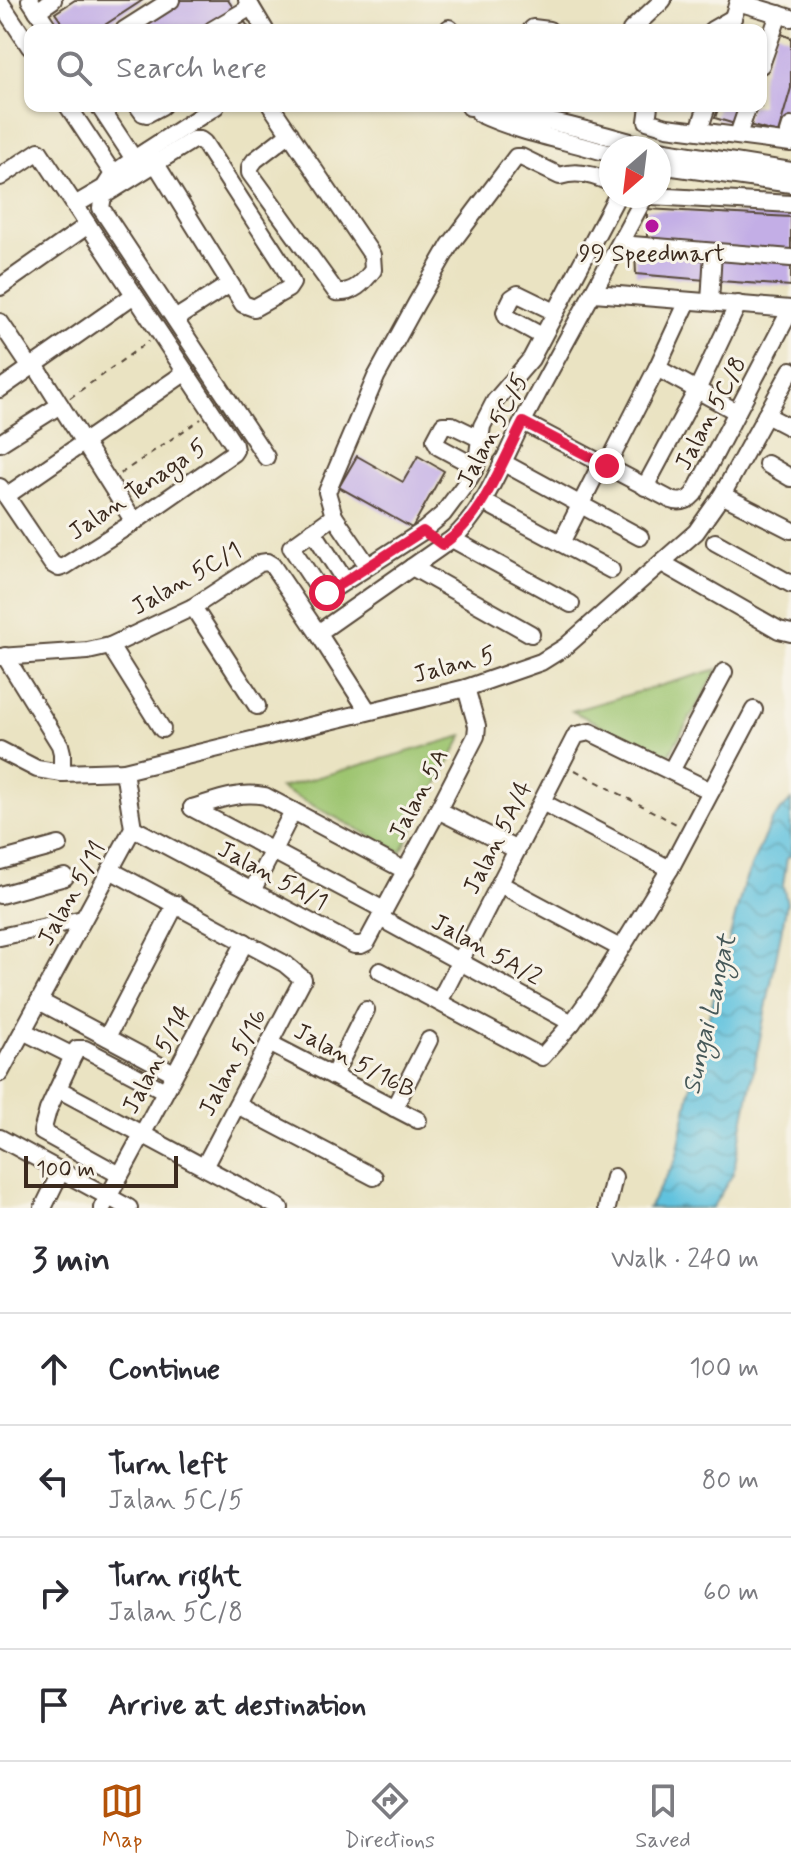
<!DOCTYPE html>
<html lang="en">
<head>
<meta charset="utf-8">
<style>
  body { margin:0; font-family:Mynerve,sans-serif; background:#f7f7f7; color:#2b2b33 }
  .compass { position:absolute; left:599px; top:136px; width:72px; height:72px; border-radius:50%; background:#fff; box-shadow:0 2px 6px #0004; rotate:208deg }
  .scale { position:absolute; left:24px; bottom:20px; width:154px; box-sizing:border-box; padding-left:8px; border:4px solid #3b2a1e; border-top:0; font-size:22px; line-height:28px; white-space:nowrap; color:#3b2a1e; -webkit-text-stroke:6px #f7f3e8; paint-order:stroke }
  .stop { position:absolute; width:24px; height:24px; margin:-18px; border:6px solid #e11d48; border-radius:50%; background:#fff }
  .stop.end { background:#e11d48; border-color:#fff; box-shadow:0 2px 8px #0008 }
  .list { margin:0; padding:0; list-style:none }
  h2 { display:flex; justify-content:space-between; align-items:center; height:104px; margin:0; padding:0 32px; font-size:34px }
  h2 small { font-size:26px; font-weight:400; color:#7c7c81 }
  .list li { display:grid; grid-template-columns:52px 1fr auto; gap:24px; align-items:center; box-sizing:border-box; height:112px; padding:0 32px; border-top:2px solid #e1e1e2 }
  .list b { display:block; font-size:30px; white-space:nowrap }
  .list p { margin:0; font-size:26px; white-space:nowrap; color:#7c7c81 }
  .list em { font-size:26px; font-style:normal; color:#7c7c81 }
  .icon { flex:none; width:44px; height:44px; fill:none; stroke:currentColor; stroke-width:2; stroke-linecap:round; stroke-linejoin:round }
  .map { position:relative; flex:none; width:791px; height:1208px; overflow:hidden }
  .search { position:absolute; background:#fff; box-shadow:0 2px 6px #0004; left:24px; right:24px; top:24px; height:88px; display:flex; align-items:center; gap:20px; box-sizing:border-box; padding:0 28px; border-radius:16px; color:#7c7c81; font-size:30px }
  .sheet { height:552px; background:#fff }
  nav { display:flex; justify-content:space-around; align-items:center; box-sizing:border-box; height:112px; border-top:2px solid #e1e1e2; background:#fff; font-size:22px; color:#7c7c81 }
  nav a { display:grid; justify-items:center; gap:4px }
  nav .on { color:#b45309 }
  .map>svg:first-child { display:block }
  .green { fill:#9dc570; stroke:#6c7847; stroke-width:2 }
  .water { fill:url(#water-waves); stroke:#4e767e; stroke-width:2 }
  .building { fill:#c3aee6 }
  .lines { fill:none; stroke-linecap:round; stroke-linejoin:round }
  .minor-casing { stroke:#554637; stroke-width:20 }
  .path { stroke:#554637; stroke-width:2; stroke-dasharray:6 6; stroke-linecap:butt }
  .minor { stroke:#fff; stroke-width:16 }
  .route { stroke:#e11d48; stroke-width:10 }
  .poi-dot { fill:#b5179e; stroke:#f7f3e8; stroke-width:3 }
  .labels { text-anchor:middle; stroke-width:6; stroke-linejoin:round; paint-order:stroke }
  .poi-label { font-size:24px; fill:#3b2a1e; stroke:#f7f3e8 }
  .street-label { font-size:24px; fill:#3b2a1e; stroke:#f7f3e8 }
  .water-label { font-size:26px; font-style:italic; fill:#465858; stroke:#f7f3e8 }
</style>
</head>
<body>
<div class="map">
<svg width="791" height="1208" viewBox="0 0 791 1208">
  <defs>
    <pattern id="water-waves" width="16" height="10" patternUnits="userSpaceOnUse" patternTransform="scale(2)"><rect width="16" height="10" fill="#60c2de"/><path d="M0 5q4-4 8 0t8 0" fill="none" stroke="#509eb3"/></pattern>
  </defs>
  <rect width="100%" height="100%" fill="#f7f3e8"/>
  <filter id="ink" filterUnits="userSpaceOnUse"><feTurbulence type="fractalNoise" baseFrequency=".0125" numOctaves="2"/><feDisplacementMap in="SourceGraphic" scale="16" xChannelSelector="R" yChannelSelector="G"/><feConvolveMatrix kernelMatrix="1 2 1 2 8 2 1 2 1" color-interpolation-filters="sRGB"/></filter>
  <filter id="wash" filterUnits="userSpaceOnUse"><feTurbulence type="fractalNoise" baseFrequency=".006" numOctaves="4" result="noise"/><feDisplacementMap in="SourceGraphic" scale="32" xChannelSelector="R" yChannelSelector="G"/><feGaussianBlur stdDeviation="1.8" result="paint"/><feColorMatrix in="noise" values="0 0 0 0 0 0 0 0 0 0 0 0 0 0 0 0 0 1.4 0 .05"/><feComposite in="paint" operator="in"/></filter>
  <g filter="url(#wash)">
    <rect width="100%" height="100%" fill="#eae3c2"/>
    <!-- green -->
    <g class="green">
      <polygon points="718,669 667,758 572,711"/>
      <polygon points="463,736 401,852 280,788"/>
    </g>
    <!-- water -->
    <polygon class="water" points="791,800 791,856 787,858 783,885 787,903 733,1174 712,1208 648,1208 676,1160 692,1080 744,883 771,821"/>
    <g id="blocks">
      <!-- building -->
      <g class="building">
        <polygon points="75,0 143,0 97,30 67,30 55,13"/>
        <polygon points="181,0 228,0 234,9 203,30 144,30 142,26"/>
        <polygon points="245,22 250,30 233,30"/>
        <polygon points="777,32 791,38 791,88 778,133 745,124 751,106 761,106 761,79"/>
        <polygon points="719,106 744,106 738,125 715,118"/>
        <polygon points="647,209 791,217 791,253 647,243"/>
        <polygon points="635,251 705,260 705,280 636,274"/>
        <polygon points="720,255 791,262 791,286 720,281"/>
        <polygon points="357,456 403,482 418,456 444,471 412,528 339,487"/>
      </g>
    </g>
  </g>
  <g filter="url(#ink)">
    <use href="#blocks" fill-opacity="0" stroke="#554637" stroke-width="2"/>
    <g class="lines">
      <!-- minor casing -->
      <g class="minor-casing">
        <g id="minor">
          <polyline points="30,0 50,30"/>
          <polyline points="247,0 265,30"/>
          <polyline points="0,2 30,47"/>
          <polyline points="37,11 53,0"/>
          <polyline points="449,28 451,30"/>
          <polyline points="124,30 171,0"/>
          <polyline points="212,30 251,7"/>
          <polyline points="531,30 533,28 549,30"/>
          <polyline points="631,30 663,0"/>
          <polyline points="712,30 733,18"/>
          <polyline points="729,30 738,2 791,18"/>
          <polyline points="761,65 779,14"/>
          <polyline points="68,106 113,174"/>
          <polyline points="99,106 134,159"/>
          <polyline points="138,106 143,113 147,114 162,106"/>
          <path d="M271 106 372 255 373 270C363 283 353 294 336 292L250 173V167L255 160 290 133"/>
          <polyline points="649,106 647,121 667,127 791,143"/>
          <path d="M470 107C489 106 506 114 525 117 568 124 609 136 652 148"/>
          <path d="M480 114C520 133 569 141 611 154"/>
          <polyline points="699,130 707,106"/>
          <polyline points="738,135 748,106"/>
          <polyline points="786,142 791,126"/>
          <polyline points="659,150 791,171"/>
          <polyline points="147,151 156,164 243,304 254,308 288,289 292,283 283,265 204,143 200,140 193,140 103,196 101,208 266,457"/>
          <polyline points="659,165 791,184"/>
          <polyline points="0,177 39,151 234,445 235,450 233,453 134,522 65,566 59,568 52,564 0,487"/>
          <polyline points="651,196 791,204"/>
          <polyline points="75,205 104,188 113,174 134,159 216,106"/>
          <polyline points="620,244 791,258"/>
          <polyline points="0,287 88,225"/>
          <polyline points="594,293 791,309"/>
          <polyline points="710,302 713,252"/>
          <polyline points="175,319 230,284"/>
          <polyline points="0,322 31,368"/>
          <polyline points="542,336 507,317 505,312 512,298 518,294 555,312"/>
          <polyline points="35,365 134,522"/>
          <polyline points="657,368 737,412"/>
          <polyline points="0,389 134,295"/>
          <polyline points="766,415 791,428"/>
          <path d="M523 422 671 500C680 503 687 502 694 494L791 309"/>
          <polyline points="0,443 60,405"/>
          <polyline points="502,462 640,537"/>
          <polyline points="767,464 791,478"/>
          <polyline points="607,466 657,368 688,301"/>
          <polyline points="476,467 439,447 435,440 443,425 452,425 481,439"/>
          <polyline points="645,487 697,390 738,304"/>
          <polyline points="722,495 791,530"/>
          <polyline points="6,496 186,372"/>
          <polyline points="482,501 611,570"/>
          <polyline points="334,516 291,547 321,592 327,593 423,531 443,514 467,482 476,467 482,426 495,401 531,359 617,196"/>
          <polyline points="313,531 345,581"/>
          <polyline points="452,539 571,604"/>
          <polyline points="715,542 791,584"/>
          <polyline points="561,543 601,464"/>
          <polyline points="662,563 779,630 791,633"/>
          <path d="M368 566 334 516 327 492 376 377 416 304 450 245 516 157H521L560 176C577 170 595 175 611 183"/>
          <polyline points="412,567 531,634"/>
          <polyline points="193,607 257,706"/>
          <path d="M318 633 452 539C484 512 503 460 522 423 562 347 605 272 645 196"/>
          <polyline points="110,646 162,729"/>
          <polyline points="5,656 60,745 62,753 62,773"/>
          <polyline points="0,657 88,651 110,646 193,607 260,563 267,562 272,565 318,633 368,711"/>
          <polyline points="0,750 37,769 62,773 124,771 466,688 541,662 565,647 696,532 722,495 791,370"/>
          <polyline points="671,771 724,672"/>
          <polyline points="542,802 670,869"/>
          <path d="M192 808C218 800 238 791 265 796L406 871"/>
          <polyline points="192,808 384,910"/>
          <polyline points="438,810 517,850"/>
          <polyline points="133,828 354,945 361,945 367,942 438,810 476,736 477,726 466,688"/>
          <polyline points="0,861 59,845"/>
          <polyline points="110,870 285,964 303,979 204,1167"/>
          <polyline points="500,884 620,948"/>
          <polyline points="252,891 293,811"/>
          <polyline points="0,895 65,877"/>
          <polyline points="380,918 572,1023"/>
          <polyline points="0,937 83,919"/>
          <polyline points="380,971 542,1057 572,1023 595,991 670,869 754,710"/>
          <polyline points="39,1001 174,1073"/>
          <polyline points="439,1002 576,735 590,732 711,791"/>
          <polyline points="23,1031 73,1056"/>
          <polyline points="107,1037 176,904"/>
          <polyline points="269,1043 418,1120"/>
          <polyline points="0,1073 133,828 124,771"/>
          <polyline points="333,1076 366,1010"/>
          <polyline points="58,1089 280,1208"/>
          <polyline points="237,1105 374,1177"/>
          <polyline points="394,1108 429,1040"/>
          <polyline points="0,1138 129,1208"/>
          <polyline points="120,1175 42,1132 48,1110 73,1056 77,1049 85,1049 165,1091"/>
          <polyline points="43,1208 61,1171"/>
          <path d="M102 1208C151 1120 197 1031 245 942"/>
          <polyline points="607,1208 614,1177"/>
        </g>
      </g>
      <!-- path -->
      <g class="path">
        <polyline points="70,398 149,341"/>
        <polyline points="120,474 201,419"/>
        <polyline points="575,770 678,825"/>
      </g>
      <!-- minor -->
      <use href="#minor" class="minor"/>
    </g>
  </g>
  <g class="lines" filter="url(#ink)">
    <!-- route -->
    <path class="route" d="M327 593 423 531 442 545C483 518 501 464 523 422L607 466"/>
  </g>
  <!-- markers -->
  <circle class="poi-dot" cx="652" cy="226" r="8"/>
  <g class="labels">
    <!-- poi labels -->
    <g class="poi-label">
      <text x="652" y="261">99 Speedmart</text>
    </g>
    <!-- street labels -->
    <g class="street-label">
      <text transform="translate(710 413) rotate(-62)" y="8">Jalan 5C/8</text>
      <text transform="translate(492 430) rotate(-62)" y="8">Jalan 5C/5</text>
      <text transform="translate(137 489) rotate(-34)" y="8">Jalan Tenaga 5</text>
      <text transform="translate(186 578) rotate(-30)" y="8">Jalan 5C/1</text>
      <text transform="translate(454 664) rotate(-15)" y="8">Jalan 5</text>
      <text transform="translate(418 794) rotate(-62)" y="8">Jalan 5A</text>
      <text transform="translate(497 837) rotate(-63)" y="8">Jalan 5A/4</text>
      <text transform="translate(273 875) rotate(28)" y="8">Jalan 5A/1</text>
      <text transform="translate(71 893) rotate(-61)" y="8">Jalan 5/11</text>
      <text transform="translate(487 949) rotate(29)" y="8">Jalan 5A/2</text>
      <text transform="translate(156 1059) rotate(-62)" y="8">Jalan 5/14</text>
      <text transform="translate(355 1060) rotate(28)" y="8">Jalan 5/16B</text>
      <text transform="translate(232 1062) rotate(-62)" y="8">Jalan 5/16</text>
    </g>
    <!-- water labels -->
    <g class="water-label">
      <text transform="translate(708 1014) rotate(-77)" y="9">Sungai Langat</text>
    </g>
  </g>
</svg>
<svg class="compass" viewBox="-18 -18 36 36"><path d="M0-13l5 13h-10z" fill="#e53935"/><path d="M0 13l5-13h-10z" fill="#7c7c81"/></svg>
<div class="scale">100 m</div>
<div class="stop" style="left:327px;top:593px"></div>
<div class="stop end" style="left:607px;top:466px"></div>
<div class="search"><svg class="icon" aria-label="search" viewBox="0 0 24 24"><circle cx="10" cy="10" r="6"/><path d="M15 15l6 6"/></svg>Search here</div>
</div>
<section class="sheet">
<h2>3 min<small>Walk · 240 m</small></h2>
<ul class="list">
<li><svg class="icon" aria-label="ahead" viewBox="0 0 24 24"><path d="M12 20V5M6 11l6-6 6 6"/></svg><div><b>Continue</b></div><em>100 m</em></li>
<li><svg class="icon" aria-label="left" viewBox="0 0 24 24"><path d="M17 20v-9H6M10 6l-5 5 5 5"/></svg><div><b>Turn left</b><p>Jalan 5C/5</p></div><em>80 m</em></li>
<li><svg class="icon" aria-label="right" viewBox="0 0 24 24"><path d="M7 20v-9h11M14 6l5 5-5 5"/></svg><div><b>Turn right</b><p>Jalan 5C/8</p></div><em>60 m</em></li>
<li><svg class="icon" aria-label="arrive" viewBox="0 0 24 24"><path d="M6 21V4h12l-3 4 3 4H6"/></svg><div><b>Arrive at destination</b></div></li>
</ul>
</section>
<nav>
<a class="on"><svg class="icon" aria-label="map" viewBox="0 0 24 24"><path d="M3 6l6-2 6 2 6-2v14l-6 2-6-2-6 2zM9 4v14M15 6v14"/></svg>Map</a>
<a><svg class="icon" aria-label="directions" viewBox="0 0 24 24"><path d="M12 3l9 9-9 9-9-9zM9 14v-3h6M13 9l2 2-2 2"/></svg>Directions</a>
<a><svg class="icon" aria-label="saved" viewBox="0 0 24 24"><path d="M7 4h10v16l-5-4-5 4z"/></svg>Saved</a>
</nav>
</body>
</html>
